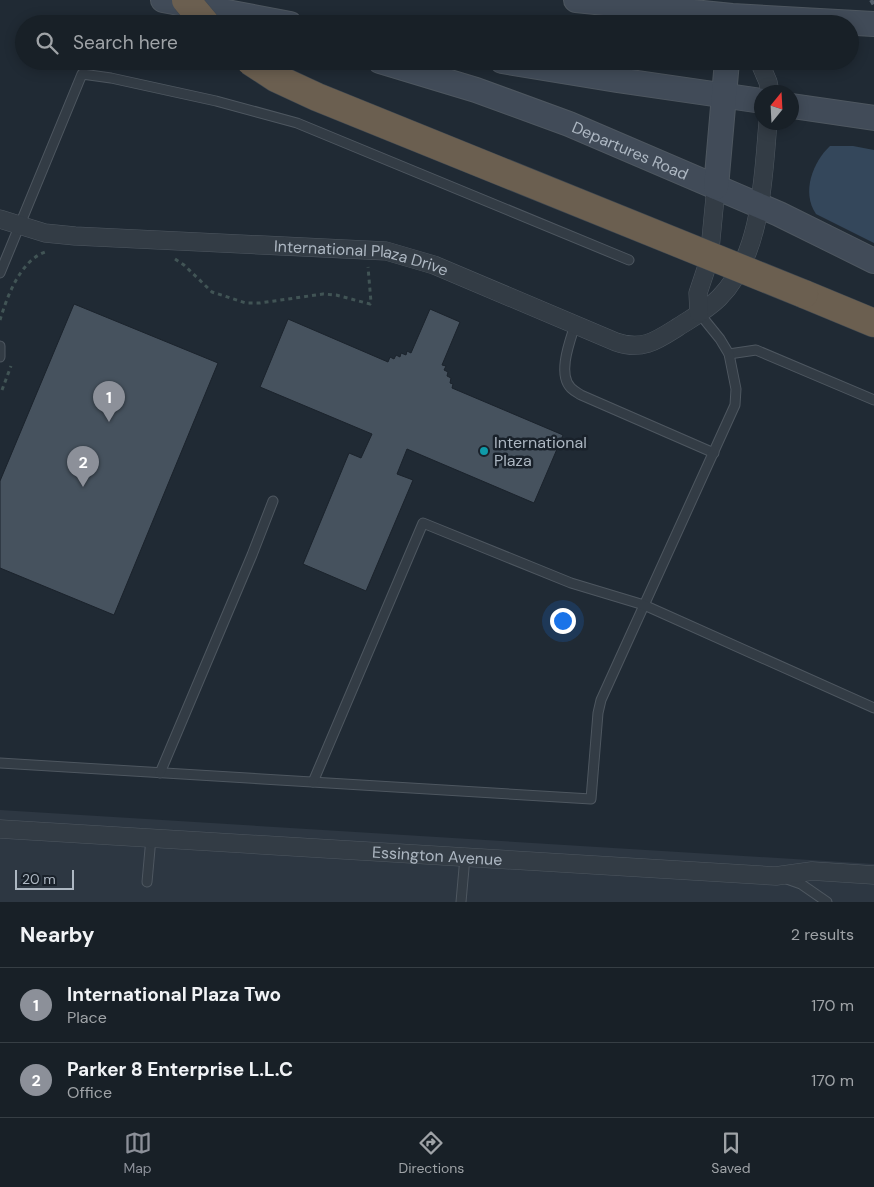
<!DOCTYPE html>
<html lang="en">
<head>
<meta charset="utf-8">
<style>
  body { margin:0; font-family:"DM Sans",sans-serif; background:#252d33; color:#f1f3f6 }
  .compass { position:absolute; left:754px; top:85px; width:45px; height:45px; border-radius:50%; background:#182027; box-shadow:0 2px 12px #0003; rotate:18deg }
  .scale { position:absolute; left:15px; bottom:12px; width:59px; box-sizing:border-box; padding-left:5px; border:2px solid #adb7c2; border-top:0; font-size:14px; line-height:18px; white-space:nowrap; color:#adb7c2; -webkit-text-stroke:4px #19212a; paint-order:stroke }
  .you { position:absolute; left:562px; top:620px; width:18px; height:18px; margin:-12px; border:4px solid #fff; border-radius:50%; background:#1a73e8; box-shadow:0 0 0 8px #1a73e833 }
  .badge { display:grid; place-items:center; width:32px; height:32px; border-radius:50%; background:#8c9099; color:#fff; font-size:16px; font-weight:700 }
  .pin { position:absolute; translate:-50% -41px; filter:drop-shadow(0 1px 2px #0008) }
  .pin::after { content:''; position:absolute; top:26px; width:18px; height:15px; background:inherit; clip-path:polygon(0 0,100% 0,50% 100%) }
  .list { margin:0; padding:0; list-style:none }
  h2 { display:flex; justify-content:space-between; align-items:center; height:65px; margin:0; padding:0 20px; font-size:21px }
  h2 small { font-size:16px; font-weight:400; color:#9fa3a7 }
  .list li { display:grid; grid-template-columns:32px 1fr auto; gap:15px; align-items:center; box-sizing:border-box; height:75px; padding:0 20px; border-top:1px solid #363e44 }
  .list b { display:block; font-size:19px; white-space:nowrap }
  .list p { margin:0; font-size:16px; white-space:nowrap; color:#9fa3a7 }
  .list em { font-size:16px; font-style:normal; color:#9fa3a7 }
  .icon { flex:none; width:28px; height:28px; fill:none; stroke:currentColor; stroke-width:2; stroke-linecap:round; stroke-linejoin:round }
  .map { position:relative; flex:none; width:874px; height:902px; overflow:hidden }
  .search { position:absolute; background:#182027; box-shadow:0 2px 12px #0003; left:15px; right:15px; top:15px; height:55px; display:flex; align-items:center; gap:12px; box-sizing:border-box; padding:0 18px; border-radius:28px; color:#9fa3a7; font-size:19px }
  .sheet { height:215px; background:#182027 }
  nav { display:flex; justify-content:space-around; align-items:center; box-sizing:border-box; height:70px; border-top:1px solid #363e44; background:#182027; font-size:14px; color:#9fa3a7 }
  nav a { display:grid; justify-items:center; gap:2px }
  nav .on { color:#8c9099 }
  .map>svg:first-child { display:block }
  .airport { fill:#2d3742 }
  .water { fill:#34475b }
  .building { fill:#46525e; stroke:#1b232c }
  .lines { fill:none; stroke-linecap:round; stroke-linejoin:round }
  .lane-casing { stroke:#4e5760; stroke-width:11 }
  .street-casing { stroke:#4e5760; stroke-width:19 }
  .secondary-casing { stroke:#4e5760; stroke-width:26 }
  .highway-casing { stroke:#3e4750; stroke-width:29 }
  .path { stroke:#415455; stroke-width:3; stroke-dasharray:4 4; stroke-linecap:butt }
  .lane { stroke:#333c45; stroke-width:9 }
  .street { stroke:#333c45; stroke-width:18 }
  .secondary { stroke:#414b58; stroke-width:24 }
  .highway { stroke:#6b5f50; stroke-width:28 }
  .rail { stroke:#55606c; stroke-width:4; stroke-dasharray:5 5; stroke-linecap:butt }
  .highway-bridge-casing { stroke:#3e4750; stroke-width:29; stroke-linecap:butt }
  .highway-bridge { stroke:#6b5f50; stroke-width:28 }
  .culture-dot { fill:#0f9aa8; stroke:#19212a; stroke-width:2 }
  .labels { text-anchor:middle; stroke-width:5; stroke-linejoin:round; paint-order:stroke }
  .street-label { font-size:16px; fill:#adb7c2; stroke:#19212a }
  .poi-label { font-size:16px; fill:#adb7c2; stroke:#19212a; text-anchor:start }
</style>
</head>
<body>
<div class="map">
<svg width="874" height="902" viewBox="0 0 874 902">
  <rect width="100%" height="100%" fill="#202a34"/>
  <!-- airport -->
  <polygon class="airport" points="0,810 874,864 874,902 0,902"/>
  <!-- water -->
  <path class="water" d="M830 146H853L874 150V243L816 214C801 192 813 162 830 146Z"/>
  <!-- building -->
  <g class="building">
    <polygon points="74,304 218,363 114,615 0,568 0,481"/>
    <polygon points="430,309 460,322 442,365 446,366 444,370 448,372 447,376 451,378 450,383 453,384 452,388 563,435 534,503 407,449 397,474 413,480 366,591 303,564 349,453 361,458 372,434 260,387 288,319 388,362 390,357 394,359 396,355 400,357 401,353 406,355 407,351 411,353"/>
  </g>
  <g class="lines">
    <!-- lane casing -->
    <g class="lane-casing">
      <g id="lane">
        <polyline points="0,273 82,74 111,78 216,101 297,123 629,260"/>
        <path d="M575 325C570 341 557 374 571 388 574 391 578 393 581 395L714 453"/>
        <polyline points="0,346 0,357"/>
        <polyline points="729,354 756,350 874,400"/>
        <polyline points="0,763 591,799 598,713 601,700 735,405 736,389 729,354 720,339 699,313"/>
        <polyline points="160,773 252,555 273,501"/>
        <polyline points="313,782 423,523 571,583 644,605 874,708"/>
        <polyline points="784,878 801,884 827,902"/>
        <polyline points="147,882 151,838"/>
        <polyline points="461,902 465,857"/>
      </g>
    </g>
    <!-- street casing -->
    <g class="street-casing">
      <g id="street">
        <polyline points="759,61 768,82 770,92"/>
        <path id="s1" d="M0 219 45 233 75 236 386 251 434 265 616 342C642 351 656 341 678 327 692 318 707 310 719 298 762 255 763 179 768 122"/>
        <polyline points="699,313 698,293 709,260 716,187"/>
        <path id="s2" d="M0 829 776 876 812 871 874 875"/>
      </g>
    </g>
    <!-- secondary casing -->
    <g class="secondary-casing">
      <g id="secondary">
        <polyline points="163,0 290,24"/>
        <polyline points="576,0 732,16 874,24"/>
        <path id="s3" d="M380 61 476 90 569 124 779 214 874 261"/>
        <polyline points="502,61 617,80 762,101"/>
        <polyline points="792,106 874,118"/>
        <polyline points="716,187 727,61"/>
      </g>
    </g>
    <!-- highway casing -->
    <g class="highway-casing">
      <polyline id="highway" points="804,294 874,323"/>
    </g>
    <!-- path -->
    <g class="path">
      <polyline points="175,259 184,265 212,292 246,303 260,303 323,294 336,295 370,304 371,302 368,267"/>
      <path d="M0 320C7 297 20 261 45 252"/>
      <polyline points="2,390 11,366"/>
    </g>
    <!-- lane -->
    <use href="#lane" class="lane"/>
    <!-- street -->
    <use href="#street" class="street"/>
    <!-- secondary -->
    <use href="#secondary" class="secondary"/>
    <!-- highway -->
    <use href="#highway" class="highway"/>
    <!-- rail -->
    <polyline class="rail" points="871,0 874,5"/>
    <!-- highway-bridge casing -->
    <g class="highway-bridge-casing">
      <g id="highway-bridge">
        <polyline points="186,0 206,24"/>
        <polyline points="250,61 276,78 317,97 804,294"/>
      </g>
    </g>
    <!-- highway-bridge -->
    <use href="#highway-bridge" class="highway-bridge"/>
  </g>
  <!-- markers -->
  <circle class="culture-dot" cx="484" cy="451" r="5"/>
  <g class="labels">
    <!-- street labels -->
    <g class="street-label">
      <text dy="6" stroke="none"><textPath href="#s3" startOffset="266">Departures Road</textPath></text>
      <text dy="6" stroke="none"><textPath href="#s1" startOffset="365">International Plaza Drive</textPath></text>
      <text dy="6" stroke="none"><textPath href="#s2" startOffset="438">Essington Avenue</textPath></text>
    </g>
    <!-- poi labels -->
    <g class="poi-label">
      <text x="494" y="448">International<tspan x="494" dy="18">Plaza</tspan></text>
    </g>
  </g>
</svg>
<svg class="compass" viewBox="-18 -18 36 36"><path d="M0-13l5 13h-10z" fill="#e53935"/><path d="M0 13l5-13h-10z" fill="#9fa3a7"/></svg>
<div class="scale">20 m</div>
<div class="you"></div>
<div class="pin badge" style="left:109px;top:422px">1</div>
<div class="pin badge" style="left:83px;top:487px">2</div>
<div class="search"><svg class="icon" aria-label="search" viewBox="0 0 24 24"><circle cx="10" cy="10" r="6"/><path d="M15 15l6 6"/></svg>Search here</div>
</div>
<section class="sheet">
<h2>Nearby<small>2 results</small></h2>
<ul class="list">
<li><span class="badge">1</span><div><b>International Plaza Two</b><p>Place</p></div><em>170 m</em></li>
<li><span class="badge">2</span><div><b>Parker 8 Enterprise L.L.C</b><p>Office</p></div><em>170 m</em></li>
</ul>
</section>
<nav>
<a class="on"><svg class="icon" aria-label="map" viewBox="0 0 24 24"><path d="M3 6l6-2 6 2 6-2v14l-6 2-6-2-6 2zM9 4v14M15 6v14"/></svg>Map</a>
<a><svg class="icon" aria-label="directions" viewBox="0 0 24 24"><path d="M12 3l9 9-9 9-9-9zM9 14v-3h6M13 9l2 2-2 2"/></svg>Directions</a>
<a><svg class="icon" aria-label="saved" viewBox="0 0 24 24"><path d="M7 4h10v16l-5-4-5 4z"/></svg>Saved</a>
</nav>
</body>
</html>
